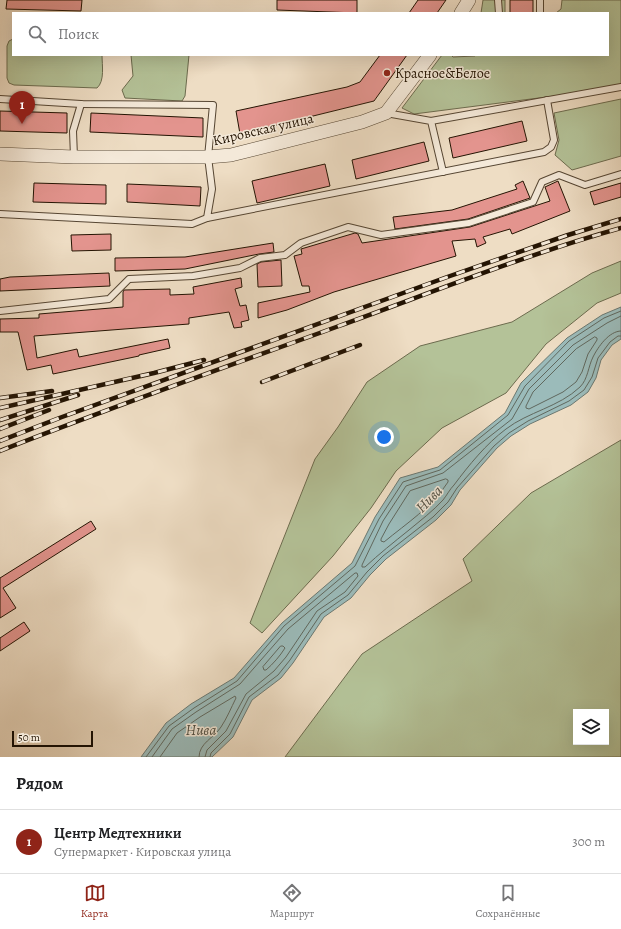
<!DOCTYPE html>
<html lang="ru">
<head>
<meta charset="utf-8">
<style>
  body { margin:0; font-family:Alegreya,serif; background:#f2f2f2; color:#202124 }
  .controls { position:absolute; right:12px; bottom:12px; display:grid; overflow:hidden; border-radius:0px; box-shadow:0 4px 16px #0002 }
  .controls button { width:36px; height:36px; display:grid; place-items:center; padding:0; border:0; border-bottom:1px solid #e0e0e0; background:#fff; color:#202124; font:20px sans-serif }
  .scale { position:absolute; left:12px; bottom:10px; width:81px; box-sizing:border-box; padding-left:4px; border:2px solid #241403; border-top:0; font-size:11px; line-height:14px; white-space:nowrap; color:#241403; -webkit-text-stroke:3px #f4e9d9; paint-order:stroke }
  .you { position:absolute; left:384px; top:437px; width:14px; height:14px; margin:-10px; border:3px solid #fff; border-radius:50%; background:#1a73e8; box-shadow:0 0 0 6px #1a73e833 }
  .badge { display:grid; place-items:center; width:26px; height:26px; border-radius:50%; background:#8f2418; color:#fff; font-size:13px; font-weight:700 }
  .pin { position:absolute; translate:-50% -33px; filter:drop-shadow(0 1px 2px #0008) }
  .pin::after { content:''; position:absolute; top:21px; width:14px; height:12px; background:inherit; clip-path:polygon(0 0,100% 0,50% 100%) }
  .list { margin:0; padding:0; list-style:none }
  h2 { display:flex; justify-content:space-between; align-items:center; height:52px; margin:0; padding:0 16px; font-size:17px }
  h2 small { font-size:13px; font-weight:400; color:#757577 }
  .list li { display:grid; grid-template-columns:26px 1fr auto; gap:12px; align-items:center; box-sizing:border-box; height:64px; padding:0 16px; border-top:1px solid #e0e0e0 }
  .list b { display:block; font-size:15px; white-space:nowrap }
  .list p { margin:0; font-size:13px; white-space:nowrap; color:#757577 }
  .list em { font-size:13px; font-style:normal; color:#757577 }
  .icon { flex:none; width:22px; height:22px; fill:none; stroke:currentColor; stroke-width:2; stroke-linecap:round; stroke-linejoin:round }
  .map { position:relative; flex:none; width:621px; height:757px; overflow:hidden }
  .search { position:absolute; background:#fff; box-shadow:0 4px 16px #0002; left:12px; right:12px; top:12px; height:44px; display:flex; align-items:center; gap:10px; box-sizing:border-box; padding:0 14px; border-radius:0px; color:#757577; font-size:15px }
  .sheet { height:116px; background:#fff }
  nav { display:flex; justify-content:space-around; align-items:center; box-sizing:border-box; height:56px; border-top:1px solid #e0e0e0; background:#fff; font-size:11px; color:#757577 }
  nav a { display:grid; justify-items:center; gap:2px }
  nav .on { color:#8f2418 }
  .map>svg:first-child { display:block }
  .green { fill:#b4c298; stroke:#6c6b4e; fill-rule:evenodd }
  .water { fill:#9bbbba; stroke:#6b7871 }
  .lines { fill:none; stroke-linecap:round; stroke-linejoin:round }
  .shore { stroke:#60685e; stroke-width:1 }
  .building { fill:#e3948e; stroke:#241403 }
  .service-casing { stroke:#564633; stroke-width:8 }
  .minor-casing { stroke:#564633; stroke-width:14 }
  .service { stroke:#f4e9d9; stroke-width:6 }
  .minor { stroke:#f4e9d9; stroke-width:13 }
  .rail-casing { stroke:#241403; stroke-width:4.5 }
  .rail { stroke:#f4e9d9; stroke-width:3; stroke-dasharray:9; stroke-linecap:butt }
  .poi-dot { fill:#8f2418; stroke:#f4e9d9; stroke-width:1.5 }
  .labels { text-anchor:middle; stroke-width:3; stroke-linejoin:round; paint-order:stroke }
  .poi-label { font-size:14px; fill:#241403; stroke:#f4e9d9; text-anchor:start }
  .street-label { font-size:14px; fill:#241403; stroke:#f4e9d9 }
  .water-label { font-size:15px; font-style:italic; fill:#4e4e43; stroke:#f4e9d9 }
</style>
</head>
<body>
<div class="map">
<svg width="621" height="757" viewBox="0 0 621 757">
  <rect width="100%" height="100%" fill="#eeddc4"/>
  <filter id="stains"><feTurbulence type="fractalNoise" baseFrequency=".005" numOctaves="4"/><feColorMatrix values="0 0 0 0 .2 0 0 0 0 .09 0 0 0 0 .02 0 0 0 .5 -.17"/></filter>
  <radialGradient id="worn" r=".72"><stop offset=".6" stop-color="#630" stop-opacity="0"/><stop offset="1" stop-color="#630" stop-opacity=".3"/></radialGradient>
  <!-- green -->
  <g class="green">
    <polygon points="483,0 505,0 505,13 481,13"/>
    <polygon points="562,0 621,0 621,85 609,89 414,114 402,108 442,55 451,55 453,57 475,56 476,55 608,55 608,13 556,13 561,9"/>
    <path d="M13 39V55H102C102 65 105 81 97 88L14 85 9 83 7 78V46L9 41Z"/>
    <polygon points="131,55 189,55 185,96 182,101 125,98 122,90 133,76"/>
    <polygon points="621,99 621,156 572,170 555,155 559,140 554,113"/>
    <polygon points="621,261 621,293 597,303 546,344 506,393 442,428 396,471 371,508 333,556 262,633 250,623 315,459 338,427 367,382 420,346 512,322 592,273"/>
    <path d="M621 440V757H285L362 654 472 581 463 559 531 493ZM576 712H606V742H576Z"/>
  </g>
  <!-- water -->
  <polygon class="water" points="621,307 621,339 612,345 601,360 596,378 588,392 571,405 530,424 511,436 497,448 460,490 451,505 436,520 386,559 370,575 351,598 324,617 293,663 281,678 252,700 233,737 212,757 141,757 166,723 191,704 234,678 282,623 352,563 375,517 400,478 438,467 505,413 521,383 567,338 602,315"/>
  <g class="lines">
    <!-- shore -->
    <g class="shore">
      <path d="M621 316 607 323 573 345 529 389 512 419 443 473 406 486 383 521 362 565V567H365C379 554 394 542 409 530 421 520 433 511 443 500 447 495 450 489 454 485 469 465 486 444 506 429 528 412 559 407 580 387 588 379 588 367 593 357 598 347 609 331 621 331"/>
      <polygon points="595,337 597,338 597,340 588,354 582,372 576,382 563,392 529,409 526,408 526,406 533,392 576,349"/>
      <path d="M446 479 448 480V482C432 507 407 523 384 542L381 541V539L389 524 410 491Z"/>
      <path d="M281 646H283L285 648C280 656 273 664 266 670H264L263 667Z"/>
      <polyline points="146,757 169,726 194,708 237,681 284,626 355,566 379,519 403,482 440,470 508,415 525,386 569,341 604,318 621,311"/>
      <polyline points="152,757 172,729 196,712 240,684 288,629 355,573 357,573 358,576 345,592 317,611 286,657 274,671 246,694 226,731 207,750 205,757"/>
      <path d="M160 757 177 733 200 717 235 696 236 698C231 708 227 718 221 727 214 738 199 743 199 757"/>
      <polyline points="210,757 211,753 230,734 249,697 278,675 290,660 321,614 348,595 367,572 383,556 433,517 448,502 457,488 494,446 509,433 528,421 569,401 584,390 592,377 598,358 610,342 618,336 621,336"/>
    </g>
  </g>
  <!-- building -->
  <g class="building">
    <polygon points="7,0 82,0 81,11 6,9"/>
    <polygon points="277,0 357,0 357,13 277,10"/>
    <polygon points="418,0 446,0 437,13 409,13"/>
    <rect x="510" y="0" width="23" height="13"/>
    <polygon points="380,55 407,55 374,101 240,134 236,111 347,87 360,82"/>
    <polygon points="0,111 67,113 67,133 0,131"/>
    <polygon points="91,113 203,118 203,137 90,132"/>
    <polygon points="522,121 527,141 453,158 449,138"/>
    <polygon points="424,142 429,161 356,179 352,160"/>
    <polygon points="325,164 330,186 257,203 252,181"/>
    <polygon points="523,181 530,198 468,219 395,229 393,217 452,210 517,189 515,185"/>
    <polygon points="558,181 570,211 512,234 510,229 483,237 486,243 477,247 475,239 452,241 456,256 334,292 287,310 258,318 258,303 310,292 309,286 302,286 294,256 302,254 301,249 355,233 358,234 362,243 470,227 550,201 545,187"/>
    <polygon points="34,183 106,185 106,204 33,202"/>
    <polygon points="621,183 621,197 594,205 590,192"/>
    <polygon points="127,184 201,187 200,206 127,202"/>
    <polygon points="111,234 111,250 72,251 71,235"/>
    <polygon points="273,243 274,252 259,254 185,269 115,271 115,258 185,257"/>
    <polygon points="281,260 282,286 258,287 257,264 261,262"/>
    <polygon points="109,273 110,286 0,291 0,279 10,277"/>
    <polygon points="241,278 242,287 235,289 240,306 246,305 249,320 241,322 242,327 234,328 229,312 189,318 189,324 34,336 37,358 77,349 79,357 168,339 170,348 139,355 139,356 53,374 51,365 27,370 18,332 0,332 0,319 39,318 39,314 123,307 123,292 124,290 170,289 170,295 194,294 193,287"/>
    <polygon points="91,521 96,529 3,588 16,608 0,618 0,578"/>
    <polygon points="24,622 30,631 0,651 0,638"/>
  </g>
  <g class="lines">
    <!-- service casing -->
    <g class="service-casing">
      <g id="service">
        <polyline points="498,0 499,13"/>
        <polyline points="540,13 540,0"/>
        <polyline points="0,99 81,104 213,105 208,157 212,189 207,218 544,152 551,147 554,140 547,100"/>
        <polyline points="386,113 431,121 443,172"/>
        <polyline points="431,121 621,87"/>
        <polyline points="74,157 73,131 81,104"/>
        <polyline points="0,214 192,224 207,218"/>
        <polyline points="0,311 109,299 129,279 193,276 240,268 260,258 285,255 301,243 348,227 381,235 469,223 533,202 542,182 559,175 585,185 621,174"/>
      </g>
    </g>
    <!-- minor casing -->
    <g class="minor-casing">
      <g id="minor">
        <polyline points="461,13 469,0"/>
        <polyline points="0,154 74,157 208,157 231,155 362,122 386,113 430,55"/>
      </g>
    </g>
    <!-- service -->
    <use href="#service" class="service"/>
    <!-- minor -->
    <use href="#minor" class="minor"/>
    <!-- rail casing -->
    <g class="rail-casing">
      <g id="rail">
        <polyline points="262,382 360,345"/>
        <polyline points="0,398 52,391"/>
        <polyline points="0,408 154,373 204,360"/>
        <polyline points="0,420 78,395"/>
        <polyline points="0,429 49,410"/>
        <polyline points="0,441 62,417 450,276 568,235 621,219"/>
        <path d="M0 451C112 407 226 367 339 326 433 292 525 255 621 228"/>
      </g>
    </g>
    <!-- rail -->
    <use href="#rail" class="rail"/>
  </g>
  <!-- markers -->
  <circle class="poi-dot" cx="387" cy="73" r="4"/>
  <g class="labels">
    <!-- poi labels -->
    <g class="poi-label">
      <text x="395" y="78">Красное&amp;Белое</text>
    </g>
    <!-- street labels -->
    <g class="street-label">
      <text transform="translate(263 129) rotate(-13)" y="5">Кировская улица</text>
    </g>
    <!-- water labels -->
    <g class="water-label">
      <text transform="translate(429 499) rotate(-46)" y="5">Нива</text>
      <text x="201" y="735">Нива</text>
    </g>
  </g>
  <rect width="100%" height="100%" filter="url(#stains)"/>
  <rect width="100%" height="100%" fill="url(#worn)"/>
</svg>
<div class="controls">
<button><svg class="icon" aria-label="layers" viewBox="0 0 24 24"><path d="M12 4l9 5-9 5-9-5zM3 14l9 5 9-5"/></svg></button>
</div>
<div class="scale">50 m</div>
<div class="you"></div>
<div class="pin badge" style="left:22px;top:124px">1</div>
<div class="search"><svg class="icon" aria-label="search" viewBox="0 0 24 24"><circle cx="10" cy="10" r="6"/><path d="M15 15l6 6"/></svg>Поиск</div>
</div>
<section class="sheet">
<h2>Рядом<small></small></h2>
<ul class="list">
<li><span class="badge">1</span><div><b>Центр Медтехники</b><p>Супермаркет · Кировская улица</p></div><em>300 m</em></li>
</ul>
</section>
<nav>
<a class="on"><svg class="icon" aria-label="map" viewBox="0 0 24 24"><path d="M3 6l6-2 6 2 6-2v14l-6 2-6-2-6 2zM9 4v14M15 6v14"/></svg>Карта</a>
<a><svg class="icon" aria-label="directions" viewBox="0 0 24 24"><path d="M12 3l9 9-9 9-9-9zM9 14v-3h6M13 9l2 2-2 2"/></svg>Маршрут</a>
<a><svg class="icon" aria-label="saved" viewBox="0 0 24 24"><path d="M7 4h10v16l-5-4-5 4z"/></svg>Сохранённые</a>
</nav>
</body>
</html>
